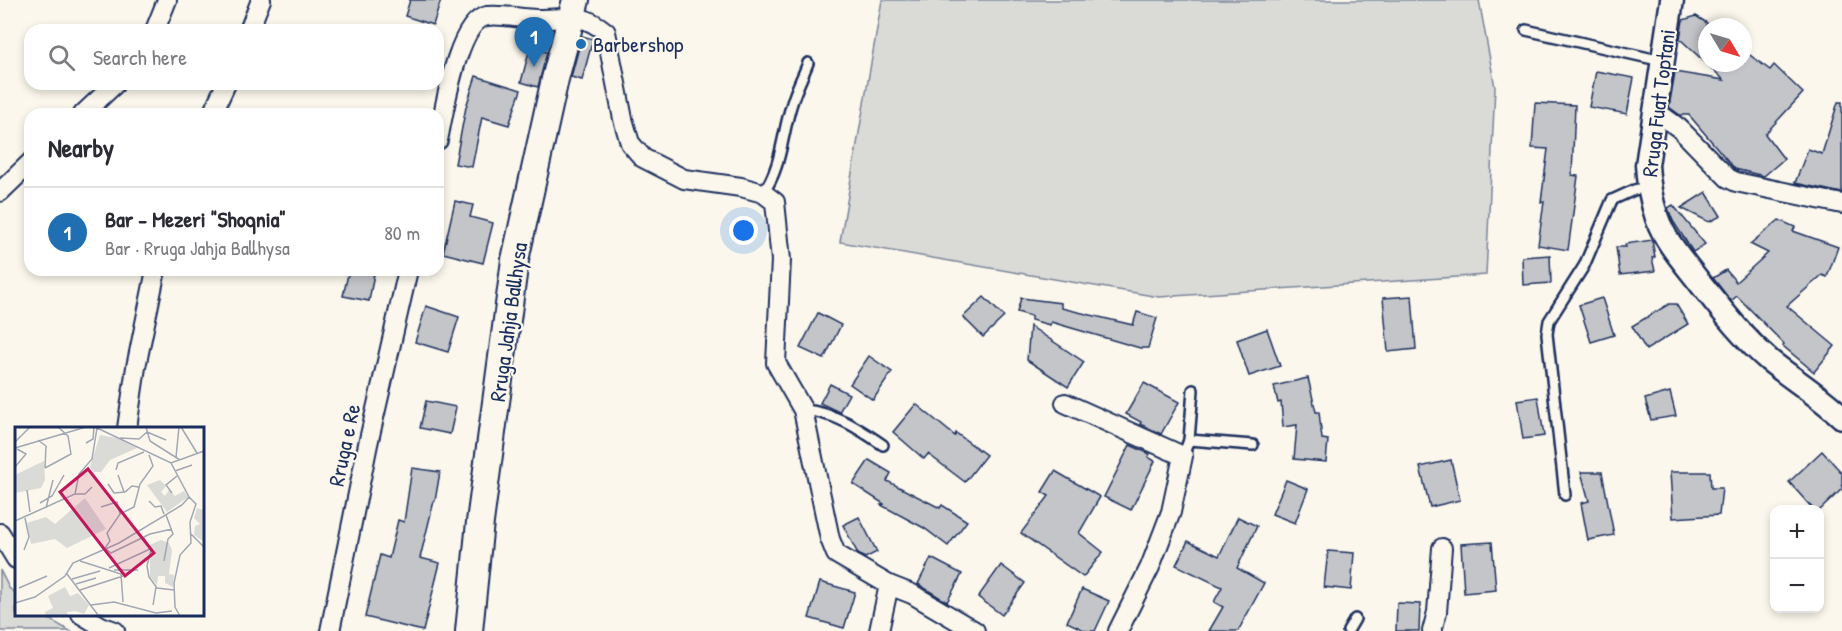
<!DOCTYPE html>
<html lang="en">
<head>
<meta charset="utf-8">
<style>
  body { margin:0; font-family:"Patrick Hand",sans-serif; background:#f7f7f7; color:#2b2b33 }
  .controls { position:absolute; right:18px; bottom:18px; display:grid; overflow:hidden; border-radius:12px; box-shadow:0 3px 9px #0003 }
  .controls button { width:54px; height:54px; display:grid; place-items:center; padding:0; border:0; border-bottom:2px solid #e1e1e2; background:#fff; color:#2b2b33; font:30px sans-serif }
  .compass { position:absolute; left:1698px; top:18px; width:54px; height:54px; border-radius:50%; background:#fff; box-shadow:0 3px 9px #0003; rotate:128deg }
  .you { position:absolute; left:744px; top:231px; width:21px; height:21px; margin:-15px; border:4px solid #fff; border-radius:50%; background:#1a73e8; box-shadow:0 0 0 9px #1a73e833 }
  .badge { display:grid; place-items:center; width:39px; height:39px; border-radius:50%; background:#1f6fb2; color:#fff; font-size:20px; font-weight:700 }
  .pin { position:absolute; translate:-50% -50px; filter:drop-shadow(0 2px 3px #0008) }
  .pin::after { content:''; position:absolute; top:32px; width:21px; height:18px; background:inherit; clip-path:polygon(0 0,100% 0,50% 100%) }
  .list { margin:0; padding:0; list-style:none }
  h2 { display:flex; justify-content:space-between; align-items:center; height:78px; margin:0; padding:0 24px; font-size:26px }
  h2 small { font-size:20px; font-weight:400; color:#7c7c81 }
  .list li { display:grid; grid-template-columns:39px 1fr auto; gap:18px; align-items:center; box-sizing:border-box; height:90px; padding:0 24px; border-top:2px solid #e1e1e2 }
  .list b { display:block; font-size:22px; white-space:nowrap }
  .list p { margin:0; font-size:20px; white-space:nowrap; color:#7c7c81 }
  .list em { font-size:20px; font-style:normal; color:#7c7c81 }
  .icon { flex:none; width:33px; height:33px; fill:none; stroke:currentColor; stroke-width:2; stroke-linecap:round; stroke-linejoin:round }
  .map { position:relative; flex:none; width:1842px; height:631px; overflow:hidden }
  .search { position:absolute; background:#fff; box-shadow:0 3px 9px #0003; left:24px; top:24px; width:420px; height:66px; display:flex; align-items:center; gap:15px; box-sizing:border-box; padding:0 21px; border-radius:18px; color:#7c7c81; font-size:22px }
  .panel { position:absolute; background:#fff; box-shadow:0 3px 9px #0003; left:24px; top:108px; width:420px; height:168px; border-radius:18px }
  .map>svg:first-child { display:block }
  .green { fill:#dadad7; stroke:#7a849a; stroke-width:1.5 }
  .building { fill:#c3c5c9; stroke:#1b2f5e; stroke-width:1.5 }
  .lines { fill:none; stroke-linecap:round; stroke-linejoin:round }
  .service-casing { stroke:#1b2f5e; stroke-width:14 }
  .minor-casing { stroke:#1b2f5e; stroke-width:22 }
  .tertiary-casing { stroke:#1b2f5e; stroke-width:27 }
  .secondary-casing { stroke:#1b2f5e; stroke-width:30 }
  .service { stroke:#fbf7ec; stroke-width:9 }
  .minor { stroke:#fbf7ec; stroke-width:18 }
  .tertiary { stroke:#fbf7ec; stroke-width:22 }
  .secondary { stroke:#fbf7ec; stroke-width:26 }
  .poi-dot { fill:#1f6fb2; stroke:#fbf7ec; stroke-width:2 }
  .labels { text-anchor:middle; stroke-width:4.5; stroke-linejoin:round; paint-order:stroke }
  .poi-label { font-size:22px; fill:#1b2f5e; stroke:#fbf7ec; text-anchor:start }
  .street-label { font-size:22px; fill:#1b2f5e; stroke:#fbf7ec }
  .inset-road { fill:none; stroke:#a1a7b3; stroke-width:1.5 }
  .view { fill:#c2185b; fill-opacity:0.15; stroke:#c2185b; stroke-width:3 }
  .inset-edge { fill:none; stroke:#1b2f5e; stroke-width:3 }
</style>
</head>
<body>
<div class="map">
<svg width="1842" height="631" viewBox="0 0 1842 631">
  <rect width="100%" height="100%" fill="#fbf7ec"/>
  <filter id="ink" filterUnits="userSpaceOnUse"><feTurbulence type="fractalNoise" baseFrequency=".0167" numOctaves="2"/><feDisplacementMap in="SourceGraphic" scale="12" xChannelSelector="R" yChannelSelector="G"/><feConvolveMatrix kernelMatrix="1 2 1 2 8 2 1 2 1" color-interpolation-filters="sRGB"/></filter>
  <g filter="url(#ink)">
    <!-- green -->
    <g class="green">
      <polygon points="882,0 1479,0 1495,87 1486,275 1159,297 840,242"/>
      <polygon points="0,570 9,588 16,594 16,614 42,615 70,631 0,631"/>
    </g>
    <!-- building -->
    <g class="building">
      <polygon points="410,0 441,0 433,25 405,16"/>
      <polygon points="1696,16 1707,23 1707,63 1743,63 1743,50 1770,70 1774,65 1803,93 1765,134 1784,159 1764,176 1735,169 1689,115 1680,115 1669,107 1675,72 1724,80 1680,39 1683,20"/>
      <polygon points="582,36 593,39 582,80 571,77"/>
      <polygon points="530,48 547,52 538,87 521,82"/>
      <polygon points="1596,71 1634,78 1627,114 1589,107"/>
      <polygon points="476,76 521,90 509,125 482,117 472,167 455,164 466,107"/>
      <polygon points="1838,102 1842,102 1842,193 1795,183 1808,149 1822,154"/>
      <polygon points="1535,103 1575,105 1572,175 1578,176 1568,250 1538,245 1544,202 1541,202 1548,149 1532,148"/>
      <polygon points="1706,192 1721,216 1709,222 1681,208"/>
      <polygon points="455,201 473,205 470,217 493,223 483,263 443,253"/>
      <polygon points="1673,205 1705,244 1693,252 1673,221 1668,208"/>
      <polygon points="1779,220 1795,227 1793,231 1838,247 1827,277 1822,275 1787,306 1835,346 1814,372 1783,346 1784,344 1737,296 1731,301 1713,278 1726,270 1736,282 1768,253 1750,244"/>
      <polygon points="1652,240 1655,257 1652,258 1655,271 1620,275 1616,247 1626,247 1625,244"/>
      <polygon points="1550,255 1551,283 1523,285 1522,257"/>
      <polygon points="349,270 374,274 369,301 343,296"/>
      <polygon points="1412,296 1416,349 1388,352 1383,298"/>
      <polygon points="984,297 1004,317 983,337 963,317"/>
      <polygon points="1021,298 1061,303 1061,308 1133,325 1137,312 1157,318 1148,348 1140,348 1051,322 1050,325 1031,320 1031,316 1017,312"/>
      <polygon points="1602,298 1614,335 1591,342 1579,305"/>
      <polygon points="1669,304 1676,304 1688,324 1646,350 1632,326"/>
      <polygon points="426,306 459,317 448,352 415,342"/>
      <polygon points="818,313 841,325 824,359 800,348"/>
      <polygon points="1030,326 1084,362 1068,387 1027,360"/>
      <polygon points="1267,329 1280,366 1249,376 1237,340"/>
      <polygon points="869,356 892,372 873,400 850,384"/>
      <polygon points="1308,378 1316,412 1319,412 1322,439 1328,440 1326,462 1294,459 1297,425 1283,427 1281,402 1278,403 1274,386"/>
      <polygon points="1144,383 1179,402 1161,434 1140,424 1141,422 1126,414"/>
      <polygon points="830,384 849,394 839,412 820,403"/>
      <polygon points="1670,392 1676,416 1651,420 1645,399"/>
      <polygon points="1538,397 1544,436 1523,439 1517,400"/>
      <polygon points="426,401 456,407 450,434 420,428"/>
      <polygon points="916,404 955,436 956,433 986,455 965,482 928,454 924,459 893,432"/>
      <polygon points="1130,445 1150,454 1148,457 1155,461 1131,510 1104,497"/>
      <polygon points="1822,451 1842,473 1842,489 1820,510 1814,510 1789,482"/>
      <polygon points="869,460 891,473 887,481 940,508 942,505 967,521 948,546 924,528 881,505 884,504 853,484"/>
      <polygon points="1451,460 1460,500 1430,507 1420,467"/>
      <polygon points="412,468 440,472 435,501 434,501 420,558 440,563 423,631 365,617 380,555 389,558 398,520 404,522"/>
      <polygon points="1055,471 1100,497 1079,533 1103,552 1083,577 1021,533 1049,496 1042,492"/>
      <polygon points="1581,472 1602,472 1614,535 1588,540 1581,503 1589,501"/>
      <polygon points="1670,472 1710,472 1711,488 1722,488 1719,515 1673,518"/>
      <polygon points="1286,480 1308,489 1295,523 1272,514"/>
      <polygon points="859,517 877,552 865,558 858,554 843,525"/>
      <polygon points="1238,517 1257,526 1237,568 1264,583 1238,631 1209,631 1223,607 1214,602 1222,587 1176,565 1188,541 1219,556"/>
      <polygon points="1492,542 1496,590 1464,593 1461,544"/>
      <polygon points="1328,551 1354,553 1351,590 1324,587"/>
      <polygon points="931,558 962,574 947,602 918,584"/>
      <polygon points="1001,565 1025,583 1002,615 978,597"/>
      <polygon points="820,582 855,592 844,628 809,618"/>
      <polygon points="1082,589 1109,601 1095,631 1086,631 1067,622"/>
      <polygon points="1397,603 1420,604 1419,631 1396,631"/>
    </g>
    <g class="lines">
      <!-- service casing -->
      <g class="service-casing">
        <g id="service">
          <polyline points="1526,30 1662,61"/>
          <path d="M763 193C782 167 782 133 792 103 796 89 803 76 808 63"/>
          <path d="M803 410C834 412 858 428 883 445"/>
          <polyline points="1189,440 1253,445"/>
          <polyline points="1183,456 1189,440 1193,390"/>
          <polyline points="1565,495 1547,334 1549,321 1584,266 1612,200 1634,190 1648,187"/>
          <polyline points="1348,631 1355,619"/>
        </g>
      </g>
      <!-- minor casing -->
      <g class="minor-casing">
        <g id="minor">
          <polyline points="155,30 167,0"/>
          <polyline points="249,30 261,0"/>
          <polyline points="1654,110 1679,128 1728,178 1736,182 1842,204"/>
          <polyline points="83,114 115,84"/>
          <polyline points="212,114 226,84"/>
          <path d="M438 140C444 113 457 21 487 16 503 14 521 19 537 19 569 20 579 10 606 32L623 119 630 143 643 158 684 179 741 187 763 193 775 202 781 260 776 363 803 410 830 539 836 554 889 585 879 631"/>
          <polyline points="0,192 30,163"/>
          <polyline points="1065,403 1183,456 1171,512 1150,567 1118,631"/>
          <polyline points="127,428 136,367 156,270"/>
          <polyline points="0,533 16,559"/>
          <polyline points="889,585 912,594 975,631"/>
          <polyline points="81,614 101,626 115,631"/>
          <polyline points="330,631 368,444 408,270"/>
          <polyline points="1432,631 1437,612 1442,548"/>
        </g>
      </g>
      <!-- tertiary casing -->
      <g class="tertiary-casing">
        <path id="tertiary" d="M1672 0 1647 165C1648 183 1651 200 1657 218 1665 241 1683 261 1697 279 1720 308 1742 337 1770 361 1794 380 1820 396 1842 417"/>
      </g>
      <!-- secondary casing -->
      <g class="secondary-casing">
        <polyline id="secondary" points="469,631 480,522 515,260 555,79 576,0"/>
      </g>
      <!-- service -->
      <use href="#service" class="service"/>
      <!-- minor -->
      <use href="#minor" class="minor"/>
      <!-- tertiary -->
      <use href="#tertiary" class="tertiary"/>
      <!-- secondary -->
      <use href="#secondary" class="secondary"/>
    </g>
  </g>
  <!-- markers -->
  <circle class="poi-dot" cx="581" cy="44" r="6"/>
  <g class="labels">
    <!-- poi labels -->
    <g class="poi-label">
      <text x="593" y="52">Barbershop</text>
    </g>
    <!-- street labels -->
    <g class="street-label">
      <text transform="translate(1658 103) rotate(-83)" y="8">Rruga Fuat Toptani</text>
      <text transform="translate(508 322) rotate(-82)" y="8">Rruga Jahja Ballhysa</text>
      <text transform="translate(344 445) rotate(-78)" y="8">Rruga e Re</text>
    </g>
  </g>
  <!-- overview -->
  <g transform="translate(15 427)">
    <rect width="189" height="189" fill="#fbf7ec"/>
    <path d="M85 8 102 11 122 21 95 33 86 45H79L75 40ZM29 34 30 53 26 61 0 66V48ZM145 53 151 59 146 65 150 69 154 63 160 69 169 64 173 70 152 85 132 58ZM70 71 91 102 52 121 40 112 16 117 12 96 31 90 40 97ZM182 81 189 83V115L179 108 180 99 185 97 179 91ZM146 113 154 116 157 123 154 147 159 148 158 160 150 156V149H143L142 158 135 150V118ZM50 160 55 169 63 166 74 178 69 187 61 184 52 185 53 189H31L30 185 38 181 33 169Z" fill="#dadad7"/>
    <path class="inset-road" d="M80 0 156 36 189 24M131 0 135 14 165 33M166 0 182 26M132 5 151 13M105 11 124 12 132 5M23 13 31 19 30 41M0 15 15 0M71 16 78 12 79 0M0 21 71 0M134 28 138 39 125 57 119 80 105 87 92 106 95 114 90 121 96 126 135 107 157 102M161 30 164 0M0 40 11 27 2 22M30 41 56 27 53 9 43 0M101 43 103 36 129 25M160 44 177 38M103 48 109 65M93 57 99 66 110 65 117 59 124 60M12 63 15 85M157 66 151 58 162 49M60 67H70L77 60M134 74 140 80 146 79 149 87M25 76 37 69 49 48M86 80 102 75 105 87M31 81 38 53M0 94 60 67 64 47 77 32 82 1M175 106 189 120M129 111 136 123 132 139 134 150 142 161 159 163M9 123 14 110 10 91M65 134 106 147 108 175M149 134 153 112 158 107 151 88M94 141 135 122M99 143H123M52 147 83 188 92 189M57 152 85 144M61 157 81 151M4 161 32 149M65 163 108 149M0 176 20 170 50 149 58 136 104 116 167 78 174 70 156 36M76 178 99 175 141 186 157 184M138 178 141 160M165 189 160 180 159 156 165 128 176 116 175 95 181 77 174 70"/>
    <path class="view" d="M73 42 139 126 110 149 45 65Z"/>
    <rect width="189" height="189" class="inset-edge"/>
  </g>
</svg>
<div class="controls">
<button>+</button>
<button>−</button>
</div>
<svg class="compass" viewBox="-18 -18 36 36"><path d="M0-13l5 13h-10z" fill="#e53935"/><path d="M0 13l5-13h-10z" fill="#7c7c81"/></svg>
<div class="you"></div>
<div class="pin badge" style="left:534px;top:67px">1</div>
<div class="search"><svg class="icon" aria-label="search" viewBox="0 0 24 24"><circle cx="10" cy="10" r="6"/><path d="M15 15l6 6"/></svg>Search here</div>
<section class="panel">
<h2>Nearby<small></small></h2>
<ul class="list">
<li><span class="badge">1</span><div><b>Bar - Mezeri &quot;Shoqnia&quot;</b><p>Bar · Rruga Jahja Ballhysa</p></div><em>80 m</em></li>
</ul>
</section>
</div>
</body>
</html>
